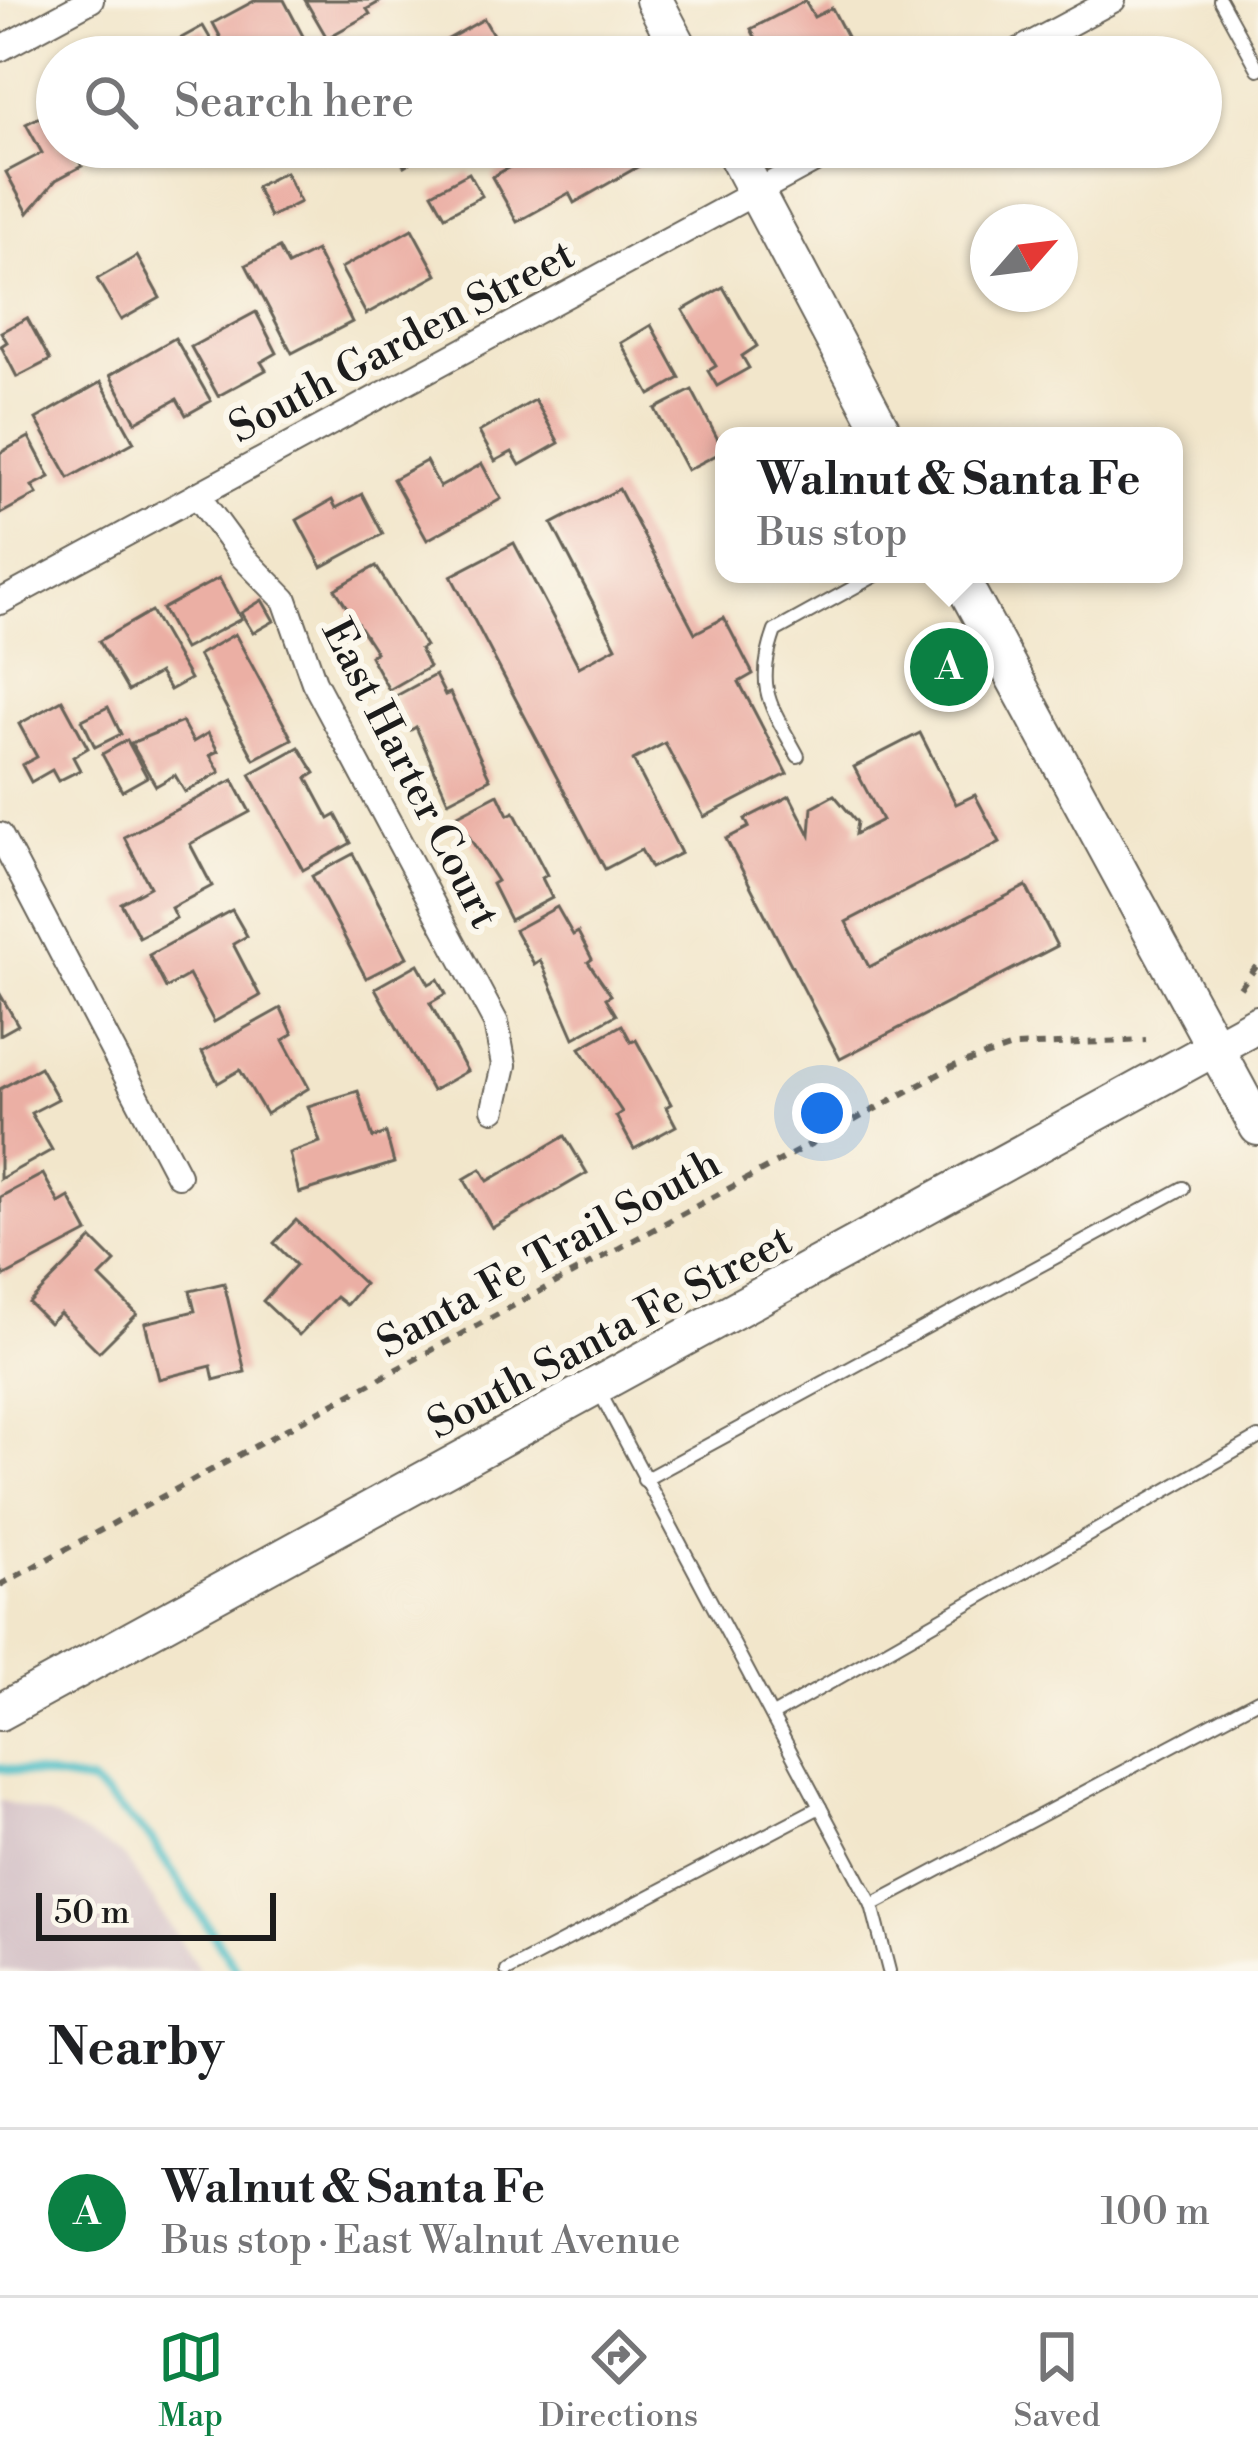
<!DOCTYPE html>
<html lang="en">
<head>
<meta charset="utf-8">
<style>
  body { margin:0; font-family:"Libre Bodoni",serif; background:#f6f6f6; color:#202124 }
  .compass { position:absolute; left:970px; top:204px; width:108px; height:108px; border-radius:50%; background:#fff; box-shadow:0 3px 9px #0004; rotate:62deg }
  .scale { position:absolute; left:36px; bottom:30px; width:240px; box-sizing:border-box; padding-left:12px; border:6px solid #1c1c1c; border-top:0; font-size:33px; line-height:42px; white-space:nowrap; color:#1c1c1c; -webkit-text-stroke:9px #fbf7ec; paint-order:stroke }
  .you { position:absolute; left:822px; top:1113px; width:42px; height:42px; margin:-30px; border:9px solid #fff; border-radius:50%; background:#1a73e8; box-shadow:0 0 0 18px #1a73e833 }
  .badge { display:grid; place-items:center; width:78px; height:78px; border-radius:50%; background:#0b8043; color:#fff; font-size:39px; font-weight:700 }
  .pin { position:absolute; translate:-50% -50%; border:6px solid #fff; box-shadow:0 3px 12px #0006 }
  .popup { position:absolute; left:715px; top:427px; width:468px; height:156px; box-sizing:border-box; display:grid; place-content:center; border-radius:24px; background:#fff; filter:drop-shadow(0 3px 9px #0005); font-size:39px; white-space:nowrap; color:#757577 }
  .popup b { font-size:45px; color:#202124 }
  .popup::after { content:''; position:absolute; left:50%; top:100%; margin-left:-24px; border:24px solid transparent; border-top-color:#fff }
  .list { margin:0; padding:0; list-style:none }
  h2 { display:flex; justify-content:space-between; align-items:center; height:156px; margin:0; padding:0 48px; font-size:51px }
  h2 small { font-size:39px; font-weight:400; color:#757577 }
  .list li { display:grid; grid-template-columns:78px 1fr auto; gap:36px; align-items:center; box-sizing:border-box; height:168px; padding:0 48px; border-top:3px solid #e0e0e0 }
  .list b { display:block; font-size:45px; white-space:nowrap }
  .list p { margin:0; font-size:39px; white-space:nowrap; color:#757577 }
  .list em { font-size:39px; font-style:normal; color:#757577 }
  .icon { flex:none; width:66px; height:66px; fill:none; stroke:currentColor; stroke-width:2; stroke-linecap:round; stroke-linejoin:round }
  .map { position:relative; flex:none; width:1258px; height:1971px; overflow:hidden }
  .search { position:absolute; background:#fff; box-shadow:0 3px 9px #0004; left:36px; right:36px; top:36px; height:132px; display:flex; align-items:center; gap:30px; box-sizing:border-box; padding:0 42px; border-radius:66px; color:#757577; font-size:45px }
  .sheet { height:324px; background:#fff }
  nav { display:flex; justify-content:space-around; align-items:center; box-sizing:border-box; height:168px; border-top:3px solid #e0e0e0; background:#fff; font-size:33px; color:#757577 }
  nav a { display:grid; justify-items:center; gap:6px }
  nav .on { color:#0b8043 }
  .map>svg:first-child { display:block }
  .industrial { fill:#d2bec4 }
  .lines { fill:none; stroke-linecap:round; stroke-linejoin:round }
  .stream { stroke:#50bec5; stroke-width:9 }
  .building { fill:#ebafa4 }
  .lane-casing { stroke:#676359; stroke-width:16 }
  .street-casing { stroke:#676359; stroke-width:28 }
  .secondary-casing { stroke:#676359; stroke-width:40 }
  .path { stroke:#676359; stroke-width:6; stroke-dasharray:9 9; stroke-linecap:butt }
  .lane { stroke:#fff; stroke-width:12 }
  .street { stroke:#fff; stroke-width:24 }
  .secondary { stroke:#fff; stroke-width:36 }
  .labels { text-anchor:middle; stroke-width:12; stroke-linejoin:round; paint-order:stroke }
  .street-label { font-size:42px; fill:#1c1c1c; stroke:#fbf7ec }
</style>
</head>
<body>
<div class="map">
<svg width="1258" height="1971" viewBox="0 0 1258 1971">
  <rect width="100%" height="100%" fill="#fbf7ec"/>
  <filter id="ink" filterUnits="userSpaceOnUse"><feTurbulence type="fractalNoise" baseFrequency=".00833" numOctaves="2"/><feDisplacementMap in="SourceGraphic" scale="24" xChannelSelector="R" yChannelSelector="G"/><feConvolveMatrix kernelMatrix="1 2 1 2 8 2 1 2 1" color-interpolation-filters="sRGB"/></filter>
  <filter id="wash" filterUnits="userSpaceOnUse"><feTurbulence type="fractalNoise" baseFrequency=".004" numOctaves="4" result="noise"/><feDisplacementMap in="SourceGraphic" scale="48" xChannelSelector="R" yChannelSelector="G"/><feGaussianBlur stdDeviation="2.7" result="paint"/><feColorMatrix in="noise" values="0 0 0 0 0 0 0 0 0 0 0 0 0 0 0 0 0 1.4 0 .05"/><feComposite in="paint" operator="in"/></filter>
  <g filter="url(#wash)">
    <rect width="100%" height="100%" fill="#f2e6cb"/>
    <!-- industrial -->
    <polygon class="industrial" points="0,1800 51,1816 123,1855 200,1971 0,1971"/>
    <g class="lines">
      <!-- stream -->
      <polyline class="stream" points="0,1768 91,1783 151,1839 237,1971"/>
    </g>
    <g id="blocks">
      <!-- building -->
      <g class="building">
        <polygon points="256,0 284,0 313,55 231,57 213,23"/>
        <polygon points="305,0 383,0 367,9 370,14 327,38"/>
        <polygon points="805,1 814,17 832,8 855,52 846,57 765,57 751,29"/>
        <polygon points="484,19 506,57 416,57"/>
        <polygon points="203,26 221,57 147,57"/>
        <polygon points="52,111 57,147 71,147 82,166 56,180 28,213 6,172 42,153 26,124"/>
        <polygon points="392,147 437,147 404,166"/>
        <polygon points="545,147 631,147 641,165 574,203 569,193 517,222 492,177"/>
        <polygon points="285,172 300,202 270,217 256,187"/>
        <polygon points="469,173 482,196 445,216 432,193"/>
        <polygon points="412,229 437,275 366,314 341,268"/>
        <polygon points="279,248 288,265 316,251 352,322 292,353 246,265"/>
        <polygon points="137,256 160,298 121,320 97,279"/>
        <polygon points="723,287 757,346 742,356 749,368 717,386 708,371 716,366 683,310"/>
        <polygon points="256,312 277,353 261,362 266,370 218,396 191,347"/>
        <polygon points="27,318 50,360 17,377 1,346 7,342 1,332"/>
        <polygon points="651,325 680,378 650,395 621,343"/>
        <polygon points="175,338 211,401 186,415 177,399 136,422 110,375"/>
        <polygon points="101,382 134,442 69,478 36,419"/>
        <polygon points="692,390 724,451 687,470 655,409"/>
        <polygon points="535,400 559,443 520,465 512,452 495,461 479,432"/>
        <polygon points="29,437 50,477 32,486 37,494 0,514 0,453"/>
        <polygon points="426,461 440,487 482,464 501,499 427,540 393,479"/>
        <polygon points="619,489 695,633 724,618 753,674 739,682 787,774 704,817 665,743 633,760 681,853 651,868 641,850 605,869 451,576 514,543 579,667 616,647 552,524"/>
        <polygon points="362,494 383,534 322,567 297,520 332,500 336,508"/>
        <polygon points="376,566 425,646 420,649 429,667 389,690 370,656 376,652 335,589"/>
        <polygon points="219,578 241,619 184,649 162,609"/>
        <polygon points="262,600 274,621 253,633 241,613"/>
        <polygon points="151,611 190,679 170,690 159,673 128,691 99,641"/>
        <polygon points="235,634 292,739 254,759 198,655"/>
        <polygon points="435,675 445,695 450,693 490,779 448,801 416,727 411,730 394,697"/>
        <polygon points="62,700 88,748 73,757 80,770 58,781 52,770 31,782 22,765 37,757 19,724"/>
        <polygon points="108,707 121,734 95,747 82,720"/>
        <polygon points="182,722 193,742 208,733 218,751 210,755 220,772 185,792 175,775 156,786 131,743"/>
        <polygon points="920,733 956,804 975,795 1000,842 846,922 869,967 1026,886 1057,946 840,1059 726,839 749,827 745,819 790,796 810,835 812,807 834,795 857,822 855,834 882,820 854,767"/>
        <polygon points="127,740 147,777 122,791 102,754"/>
        <polygon points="299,747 315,773 307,778 329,819 336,815 351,843 303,870 250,774"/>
        <polygon points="233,780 250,812 190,844 212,886 171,908 176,918 139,937 121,903 150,887 124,837"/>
        <polygon points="498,794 508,815 514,812 547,875 542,878 552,898 510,920 492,884 497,881 456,816"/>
        <polygon points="353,854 407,957 366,978 312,876"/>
        <polygon points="557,907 573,935 578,932 592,959 588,962 611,995 606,998 616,1015 574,1038 540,960 534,964 515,930"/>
        <polygon points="232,910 247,936 233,944 260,996 214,1022 189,975 166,988 149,955"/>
        <polygon points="418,964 429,984 438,979 446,994 430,1003 467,1071 432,1091 375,988"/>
        <polygon points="0,994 18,1025 0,1035"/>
        <polygon points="281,1008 293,1034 283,1040 309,1088 266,1114 240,1070 218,1083 202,1052"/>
        <polygon points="622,1025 631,1042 636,1040 671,1104 666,1107 676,1126 634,1149 616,1116 622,1112 580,1048"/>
        <polygon points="40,1067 58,1099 31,1113 52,1150 0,1179 0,1089"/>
        <polygon points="358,1091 373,1138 386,1133 394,1163 299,1193 289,1153 320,1142 308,1106"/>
        <polygon points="565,1136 587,1173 492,1228 464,1179 481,1169 488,1181"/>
        <polygon points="43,1174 59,1203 69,1197 88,1232 5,1276 0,1267 0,1197"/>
        <polygon points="296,1220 364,1284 346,1305 336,1297 299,1335 263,1301 296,1265 274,1243"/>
        <polygon points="92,1239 115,1262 100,1277 137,1314 99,1352 60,1313 49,1323 29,1303"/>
        <polygon points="224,1283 245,1372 214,1380 211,1366 159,1379 145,1323 195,1311 190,1291"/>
      </g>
    </g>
  </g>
  <g filter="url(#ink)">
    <use href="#blocks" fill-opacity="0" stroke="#676359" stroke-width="3"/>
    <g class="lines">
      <!-- lane casing -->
      <g class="lane-casing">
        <g id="lane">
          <polyline points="1220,0 1258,69"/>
          <path d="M798 756C771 706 754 689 775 631L878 574"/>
          <polyline points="599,1391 872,1905 889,1971"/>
          <polyline points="644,1480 1183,1188"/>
          <polyline points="773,1715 1258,1438"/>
          <polyline points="872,1905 1258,1700"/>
          <polyline points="507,1971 820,1807"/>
        </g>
      </g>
      <!-- street casing -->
      <g class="street-casing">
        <g id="street">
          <polyline points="0,49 91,0"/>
          <polyline points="1007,57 1113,0"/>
          <polyline points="197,495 241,555 285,600 314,682 496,1023 504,1065 494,1109"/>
          <polyline points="0,602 839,147"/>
          <polyline points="0,835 178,1175"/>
        </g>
      </g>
      <!-- secondary casing -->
      <g class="secondary-casing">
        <g id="secondary">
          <polyline points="654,0 684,57"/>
          <polyline points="732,147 885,436"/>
          <polyline points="958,574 1258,1127"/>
          <polyline points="0,1712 1258,1024"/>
        </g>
      </g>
      <!-- path -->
      <g class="path">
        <polyline points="1240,988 1258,964"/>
        <polyline points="0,1585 954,1066 1015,1046 1146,1040"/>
      </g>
      <!-- lane -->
      <use href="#lane" class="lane"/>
      <!-- street -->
      <use href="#street" class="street"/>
      <!-- secondary -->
      <use href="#secondary" class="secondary"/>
    </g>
  </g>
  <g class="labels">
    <!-- street labels -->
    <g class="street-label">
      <text transform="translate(401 340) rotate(-28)" y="15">South Garden Street</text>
      <text transform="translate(412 773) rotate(63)" y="15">East Harter Court</text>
      <text transform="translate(548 1252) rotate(-29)" y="15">Santa Fe Trail South</text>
      <text transform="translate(609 1331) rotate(-28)" y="15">South Santa Fe Street</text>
    </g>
  </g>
</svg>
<svg class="compass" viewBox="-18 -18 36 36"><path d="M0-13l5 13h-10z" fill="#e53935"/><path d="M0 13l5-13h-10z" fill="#757577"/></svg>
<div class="scale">50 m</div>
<div class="you"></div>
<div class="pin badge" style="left:949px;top:667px">A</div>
<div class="popup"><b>Walnut &amp; Santa Fe</b>Bus stop</div>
<div class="search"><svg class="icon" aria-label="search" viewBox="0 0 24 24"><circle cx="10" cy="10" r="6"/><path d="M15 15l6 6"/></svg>Search here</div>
</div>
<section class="sheet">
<h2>Nearby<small></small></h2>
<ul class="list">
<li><span class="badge">A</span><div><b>Walnut &amp; Santa Fe</b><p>Bus stop · East Walnut Avenue</p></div><em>100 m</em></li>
</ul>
</section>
<nav>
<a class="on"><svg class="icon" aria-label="map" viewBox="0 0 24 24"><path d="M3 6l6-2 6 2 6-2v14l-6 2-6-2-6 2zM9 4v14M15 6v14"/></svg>Map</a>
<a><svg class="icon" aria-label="directions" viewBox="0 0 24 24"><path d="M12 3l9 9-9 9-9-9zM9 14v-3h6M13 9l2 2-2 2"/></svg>Directions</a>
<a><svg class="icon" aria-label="saved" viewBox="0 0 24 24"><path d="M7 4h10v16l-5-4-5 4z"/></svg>Saved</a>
</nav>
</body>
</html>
